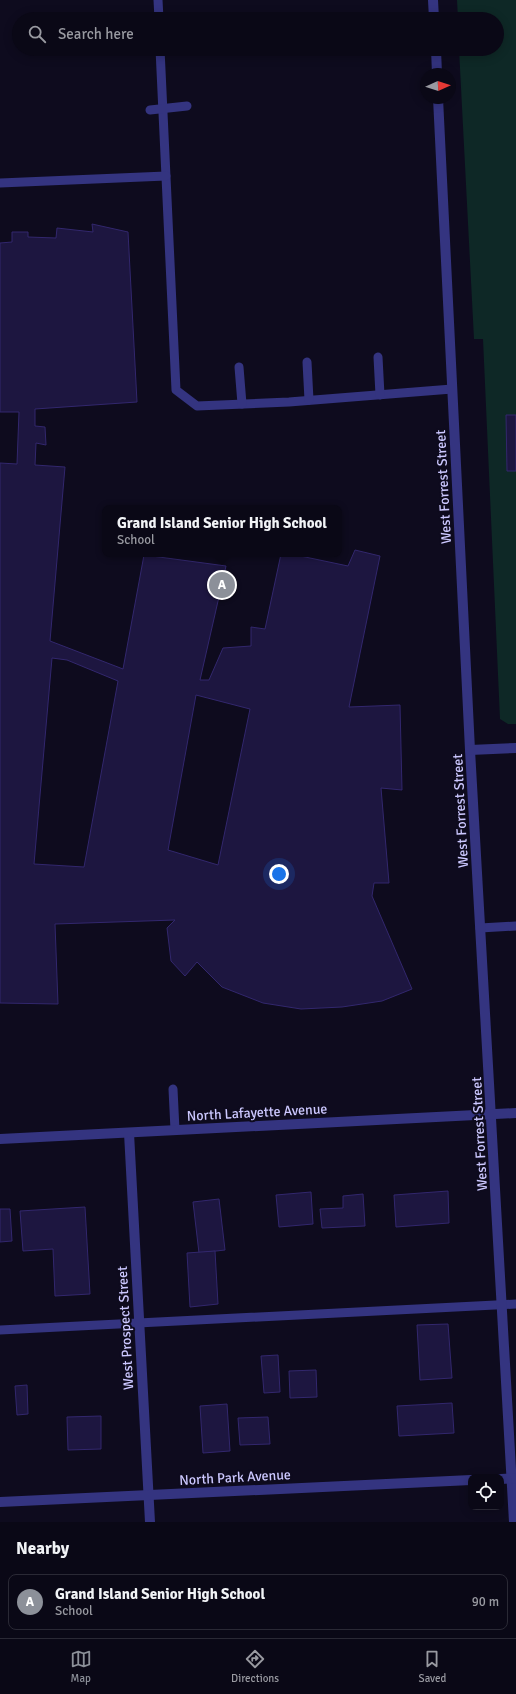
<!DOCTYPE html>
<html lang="en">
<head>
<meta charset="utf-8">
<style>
  body { margin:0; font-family:Signika,sans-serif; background:#181623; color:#f1f3f6 }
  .controls { position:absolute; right:12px; bottom:12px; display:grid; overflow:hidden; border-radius:8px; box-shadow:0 2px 10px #0003 }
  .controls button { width:36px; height:36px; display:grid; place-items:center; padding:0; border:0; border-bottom:1px solid #2a2935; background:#0a0816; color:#f1f3f6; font:20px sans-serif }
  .compass { position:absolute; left:420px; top:68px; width:36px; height:36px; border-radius:50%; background:#0a0816; box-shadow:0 2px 10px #0003; rotate:87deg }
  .you { position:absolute; left:279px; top:874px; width:14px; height:14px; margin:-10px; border:3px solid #fff; border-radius:50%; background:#1a73e8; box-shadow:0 0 0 6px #1a73e833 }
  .badge { display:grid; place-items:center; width:26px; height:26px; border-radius:50%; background:#8c9099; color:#fff; font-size:13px; font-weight:700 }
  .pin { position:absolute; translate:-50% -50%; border:2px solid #fff; box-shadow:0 1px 4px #0006 }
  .popup { position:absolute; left:102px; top:505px; width:240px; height:52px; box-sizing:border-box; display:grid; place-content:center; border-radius:8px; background:#0a0816; filter:drop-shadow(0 1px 3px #0005); font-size:13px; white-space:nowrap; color:#999aa1 }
  .popup b { font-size:15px; color:#f1f3f6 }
  .popup::after { content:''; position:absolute; left:50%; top:100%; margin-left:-8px; border:8px solid transparent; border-top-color:#0a0816 }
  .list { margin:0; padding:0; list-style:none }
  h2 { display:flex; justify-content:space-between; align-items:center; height:52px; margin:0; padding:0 16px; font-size:17px }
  h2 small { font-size:13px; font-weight:400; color:#999aa1 }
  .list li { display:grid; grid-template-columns:26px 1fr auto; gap:12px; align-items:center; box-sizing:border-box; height:56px; margin:0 8px 8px; padding:0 8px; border:1px solid #2a2935; border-radius:8px }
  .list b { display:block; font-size:15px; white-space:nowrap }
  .list p { margin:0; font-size:13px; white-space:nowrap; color:#999aa1 }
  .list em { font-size:13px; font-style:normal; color:#999aa1 }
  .icon { flex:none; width:22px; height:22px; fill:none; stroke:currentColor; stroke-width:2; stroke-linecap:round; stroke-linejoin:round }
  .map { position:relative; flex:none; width:516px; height:1522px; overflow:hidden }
  .search { position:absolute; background:#0a0816; box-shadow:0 2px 10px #0003; left:12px; right:12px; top:12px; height:44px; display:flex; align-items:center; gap:10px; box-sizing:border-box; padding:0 14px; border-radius:22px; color:#999aa1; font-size:15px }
  .sheet { height:116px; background:#0a0816 }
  nav { display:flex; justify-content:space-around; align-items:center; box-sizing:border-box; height:56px; border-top:1px solid #2a2935; background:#0a0816; font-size:11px; color:#999aa1 }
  nav a { display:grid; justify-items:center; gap:2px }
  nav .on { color:#8c9099 }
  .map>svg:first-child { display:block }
  .green { fill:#0e2826 }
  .building { fill:#1d1640; stroke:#32276d; fill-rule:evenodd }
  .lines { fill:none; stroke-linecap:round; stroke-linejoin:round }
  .lane { stroke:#343480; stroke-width:9 }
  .street { stroke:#343480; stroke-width:10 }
  .labels { text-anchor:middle; stroke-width:4; stroke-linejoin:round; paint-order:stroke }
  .street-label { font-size:14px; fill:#ccc8ff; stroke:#0e0b1e }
</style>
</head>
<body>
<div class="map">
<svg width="516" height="1522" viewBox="0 0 516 1522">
  <rect width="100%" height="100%" fill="#0e0b1e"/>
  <!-- green -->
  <polygon class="green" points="457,0 516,0 516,724 508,724 500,719 483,339 474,339 459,49 497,49 497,19 458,19"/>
  <!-- building -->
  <g class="building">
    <path d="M92 224 128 232 137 402 35 409V426L45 427 46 445 36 443 35 465 65 467 50 641 123 669 144 555 226 566 200 680H209L223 648 251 646V627L265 629 281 554H291L348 566 355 550 380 556 349 707 400 705 402 790 381 788 389 883H374L372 896 412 989 382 1001 342 1007 301 1009 263 1003 222 987 197 962 185 976 171 961 167 928 175 920 55 924 58 1004 0 1003V463L17 464 19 412H0V243L12 242V232H28V237L56 238 57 228 93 232ZM52 658 67 660 118 681 84 867 34 864ZM196 695 250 709 218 865 168 850Z"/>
    <polygon points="506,415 516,415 516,471 507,471"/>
    <polygon points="448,1191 449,1223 396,1227 394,1195"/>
    <polygon points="311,1192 313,1224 279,1227 276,1195"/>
    <polygon points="363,1194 365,1226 322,1228 320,1209 343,1208 343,1196"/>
    <polygon points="219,1199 225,1250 199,1253 193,1202"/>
    <polygon points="85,1207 90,1294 55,1296 53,1249 23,1251 20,1211"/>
    <polygon points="0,1209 10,1209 12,1241 0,1242"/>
    <polygon points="215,1251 218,1304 190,1307 187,1253"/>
    <polygon points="448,1324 452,1378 420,1380 417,1325"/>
    <polygon points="278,1355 280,1392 264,1393 261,1356"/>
    <polygon points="316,1370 317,1397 290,1398 289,1371"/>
    <polygon points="27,1385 28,1414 17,1415 15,1386"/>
    <polygon points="452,1403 454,1433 399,1436 397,1406"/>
    <polygon points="227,1404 230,1451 203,1453 200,1406"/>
    <polygon points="101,1416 101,1449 68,1450 67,1417"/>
    <polygon points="268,1417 270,1444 240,1445 238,1418"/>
  </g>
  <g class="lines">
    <!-- lane -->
    <g class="lane">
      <polyline points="158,0 159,19"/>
      <polyline points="160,49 176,390 197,406 289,402 452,389"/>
      <polyline points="150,110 187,106"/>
      <polyline points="0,183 166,176"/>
      <polyline points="378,357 380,395"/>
      <polyline points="307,362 309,400"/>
      <polyline points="239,367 242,404"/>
      <polyline points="480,928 516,926"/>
      <polyline points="173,1089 175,1130"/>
      <polyline points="0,1330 516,1304"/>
    </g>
    <!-- street -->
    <g class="street">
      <polyline points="433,0 434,19"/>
      <polyline points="436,49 437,74"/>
      <polyline points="438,98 470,750 514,1522"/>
      <polyline points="470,750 516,748"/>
      <polyline points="129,1133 150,1522"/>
      <polyline points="0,1139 516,1113"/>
      <polyline points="501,1479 516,1478"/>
      <polyline points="0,1502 471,1480"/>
    </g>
  </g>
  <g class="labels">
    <!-- street labels -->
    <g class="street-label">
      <text transform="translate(443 487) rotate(-93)" y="5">West Forrest Street</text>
      <text transform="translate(460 811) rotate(-93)" y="5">West Forrest Street</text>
      <text transform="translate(257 1112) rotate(-3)" y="5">North Lafayette Avenue</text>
      <text transform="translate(479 1134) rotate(-93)" y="5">West Forrest Street</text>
      <text transform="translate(125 1328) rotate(-93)" y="5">West Prospect Street</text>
      <text transform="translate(235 1477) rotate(-3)" y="5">North Park Avenue</text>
    </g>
  </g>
</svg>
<div class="controls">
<button><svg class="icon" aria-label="locate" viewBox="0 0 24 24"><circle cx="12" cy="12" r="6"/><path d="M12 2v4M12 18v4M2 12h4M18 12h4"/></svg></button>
</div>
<svg class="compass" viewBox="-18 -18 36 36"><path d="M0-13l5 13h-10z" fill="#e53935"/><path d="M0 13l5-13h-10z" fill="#999aa1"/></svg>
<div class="you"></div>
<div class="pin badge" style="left:222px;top:585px">A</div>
<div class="popup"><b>Grand Island Senior High School</b>School</div>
<div class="search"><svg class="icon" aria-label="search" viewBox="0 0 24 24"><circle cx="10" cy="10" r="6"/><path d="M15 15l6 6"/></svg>Search here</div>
</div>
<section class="sheet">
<h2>Nearby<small></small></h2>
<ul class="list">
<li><span class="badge">A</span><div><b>Grand Island Senior High School</b><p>School</p></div><em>90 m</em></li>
</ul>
</section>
<nav>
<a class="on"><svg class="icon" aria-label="map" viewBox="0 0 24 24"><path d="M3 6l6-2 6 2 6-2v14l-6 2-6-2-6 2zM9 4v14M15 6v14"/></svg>Map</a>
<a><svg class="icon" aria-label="directions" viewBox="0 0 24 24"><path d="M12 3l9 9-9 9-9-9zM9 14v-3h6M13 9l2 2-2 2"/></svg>Directions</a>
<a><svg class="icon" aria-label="saved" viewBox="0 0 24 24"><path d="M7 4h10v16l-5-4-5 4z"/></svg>Saved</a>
</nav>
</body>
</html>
